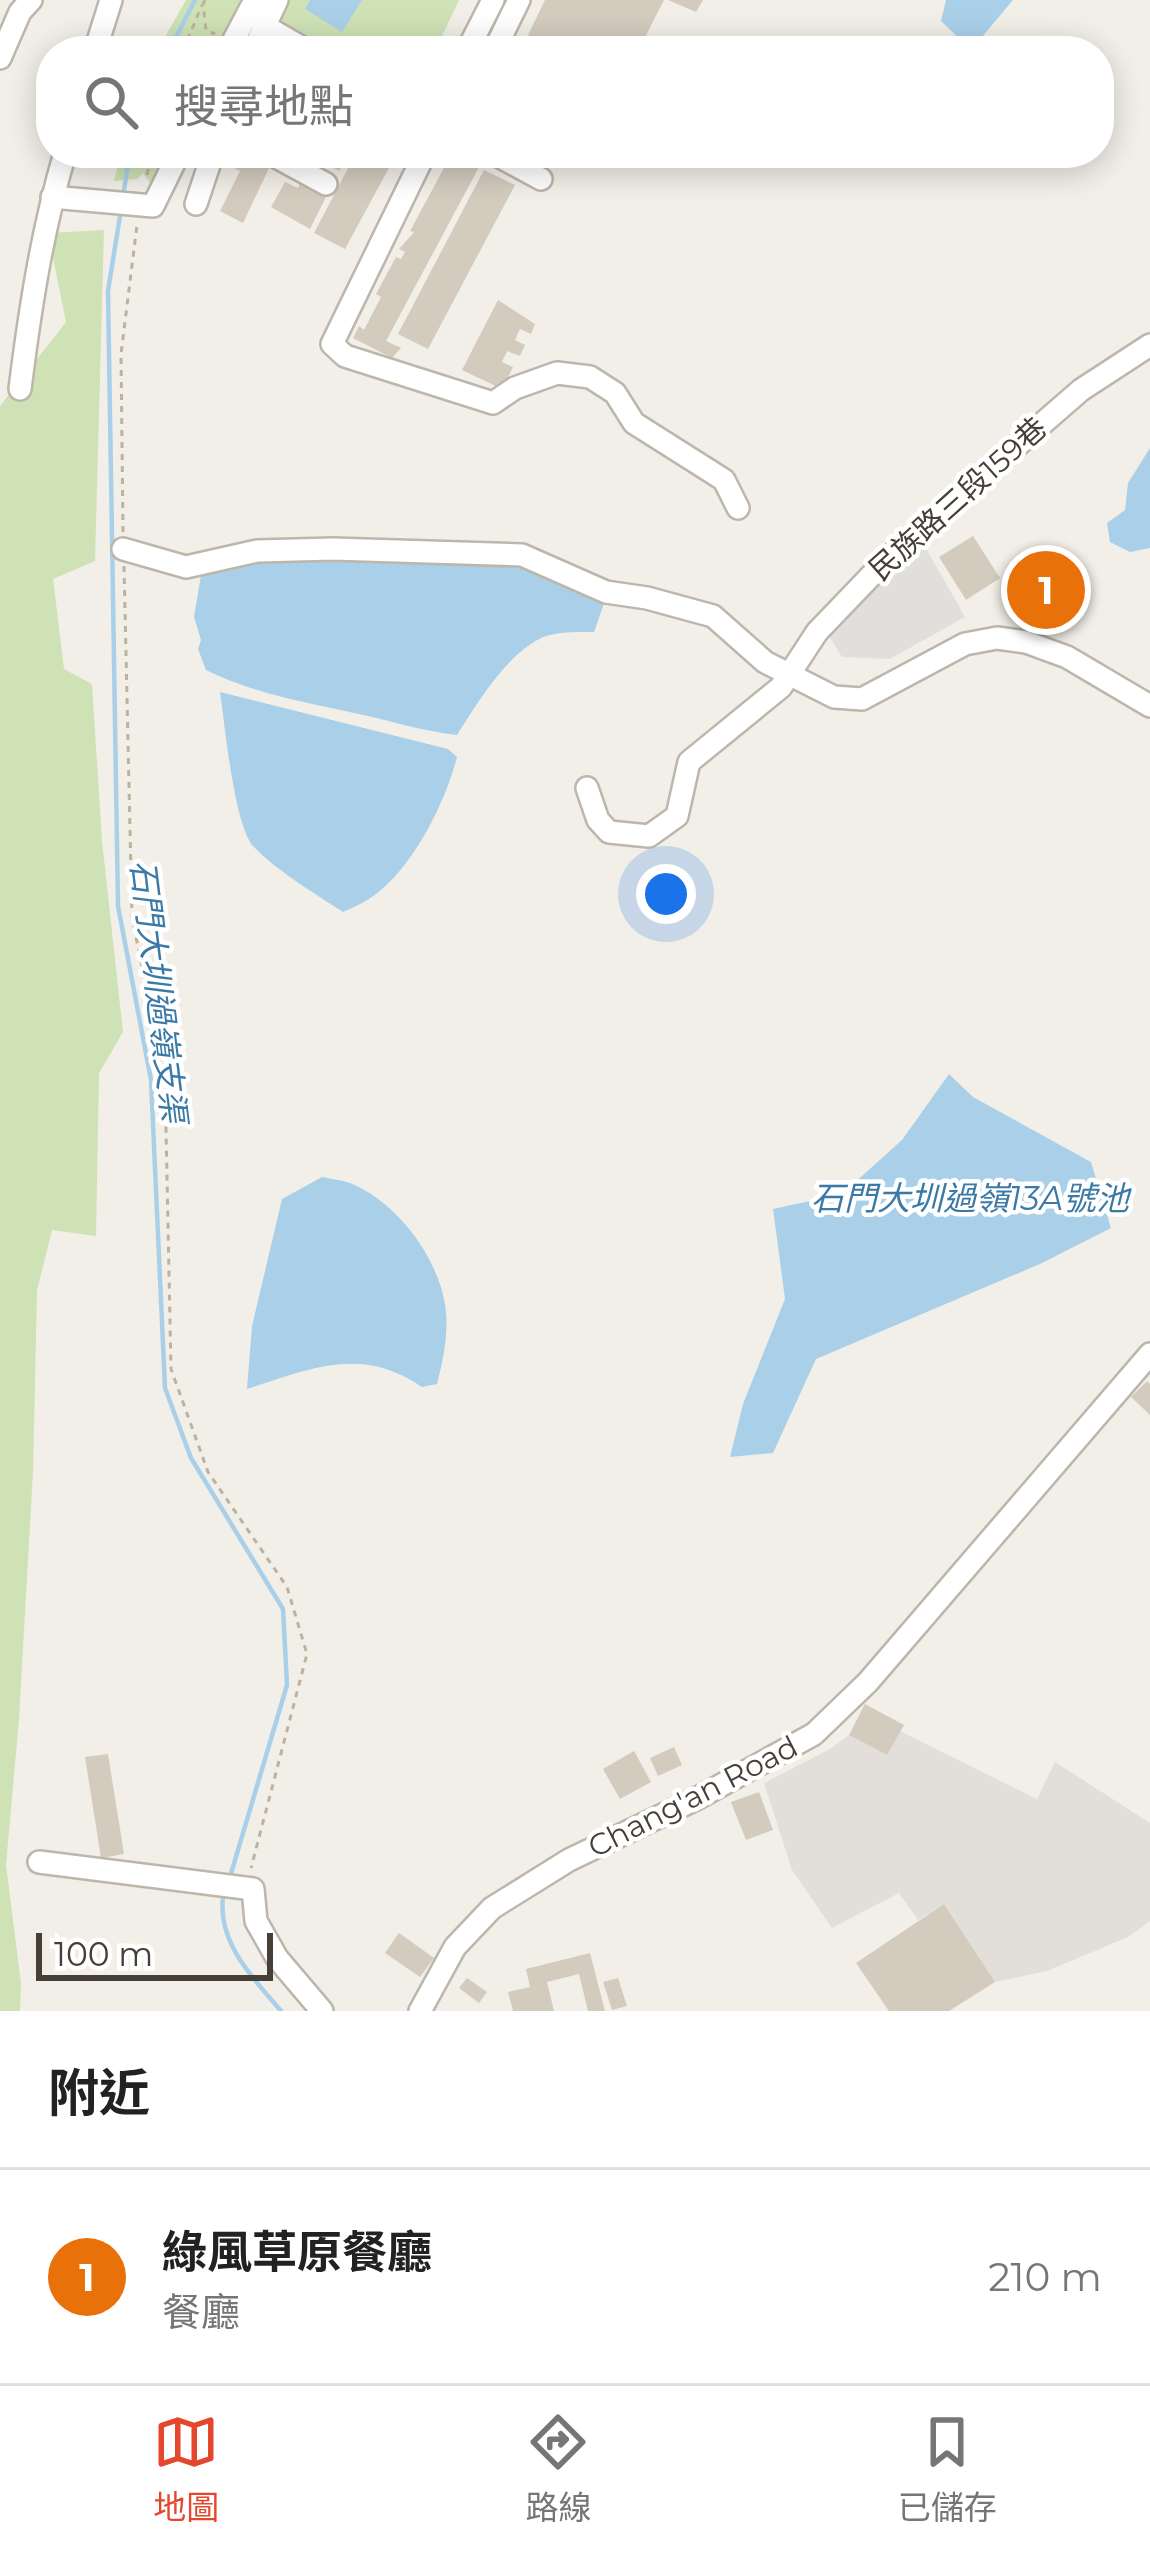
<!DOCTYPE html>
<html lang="zh-TW">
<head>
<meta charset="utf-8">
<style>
  body { margin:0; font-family:Montserrat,"Noto Sans TC",sans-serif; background:#f2f2f2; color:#222 }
  .scale { position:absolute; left:36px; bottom:30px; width:237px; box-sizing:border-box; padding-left:12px; border:6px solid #453f37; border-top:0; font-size:33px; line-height:42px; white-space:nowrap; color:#453f37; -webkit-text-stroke:9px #fff; paint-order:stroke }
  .you { position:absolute; left:666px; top:894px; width:42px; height:42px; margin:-30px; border:9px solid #fff; border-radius:50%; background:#1a73e8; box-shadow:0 0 0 18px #1a73e833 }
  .badge { display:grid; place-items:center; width:78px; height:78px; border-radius:50%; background:#e5472c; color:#fff; font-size:39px; font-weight:700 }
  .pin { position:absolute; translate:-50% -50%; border:6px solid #fff; box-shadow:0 3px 12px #0006 }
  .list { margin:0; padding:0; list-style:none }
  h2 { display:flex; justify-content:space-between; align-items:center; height:156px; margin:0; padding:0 48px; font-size:51px }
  h2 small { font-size:39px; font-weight:400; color:#767676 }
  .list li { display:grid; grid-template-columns:78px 1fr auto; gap:36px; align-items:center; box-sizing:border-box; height:216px; padding:0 48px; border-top:3px solid #e0e0e0 }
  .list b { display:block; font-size:45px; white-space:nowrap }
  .list p { margin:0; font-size:39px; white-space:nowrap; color:#767676 }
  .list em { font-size:39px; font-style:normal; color:#767676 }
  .icon { flex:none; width:66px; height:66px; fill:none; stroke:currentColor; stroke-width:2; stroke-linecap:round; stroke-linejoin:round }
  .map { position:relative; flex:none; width:1150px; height:2011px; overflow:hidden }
  .search { position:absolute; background:#fff; box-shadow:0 6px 30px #0003; left:36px; right:36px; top:36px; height:132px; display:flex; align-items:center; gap:30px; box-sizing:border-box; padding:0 42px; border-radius:48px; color:#767676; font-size:45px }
  .sheet { height:372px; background:#fff }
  nav { display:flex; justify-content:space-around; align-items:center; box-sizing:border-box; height:168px; border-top:3px solid #e0e0e0; background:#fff; font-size:33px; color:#767676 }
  nav a { display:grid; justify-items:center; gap:6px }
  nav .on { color:#e5472c }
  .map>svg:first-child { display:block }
  .industrial { fill:#e2ded9 }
  .green { fill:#cee2b5 }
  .parking { fill:#e1dfdc }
  .water { fill:#aad0e9 }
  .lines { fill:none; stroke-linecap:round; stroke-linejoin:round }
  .stream { stroke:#aad0e9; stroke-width:4.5 }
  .building { fill:#d3cbbe }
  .minor-casing { stroke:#bdb6ab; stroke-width:26 }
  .path { stroke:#bdb29e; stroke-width:3; stroke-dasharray:6 6; stroke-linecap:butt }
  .minor { stroke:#fff; stroke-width:21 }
  .labels { text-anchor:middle; stroke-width:9; stroke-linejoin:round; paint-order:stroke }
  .street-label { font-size:30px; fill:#453f37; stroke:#fff }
  .water-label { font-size:33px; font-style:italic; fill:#3b7aa6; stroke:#fff }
</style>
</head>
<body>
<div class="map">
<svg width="1150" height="2011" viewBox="0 0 1150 2011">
  <rect width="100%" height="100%" fill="#f2efe8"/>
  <!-- industrial -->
  <polygon class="industrial" points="900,1731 1037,1799 1055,1762 1150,1823 1150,1921 1128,1937 1047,1971 995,1982 944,1904 918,1920 899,1893 832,1928 792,1870 764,1783 828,1750 849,1735 887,1755"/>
  <!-- green -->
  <g class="green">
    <polygon points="186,0 246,0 216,51 157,51"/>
    <polygon points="287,0 459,0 435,51 328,51 278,25 277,15"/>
    <polygon points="121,153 170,153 150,183 143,173 137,179 114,181"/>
    <polygon points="104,230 95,561 53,579 64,669 92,684 102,841 123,1032 99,1073 96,1236 52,1230 37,1290 33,1472 19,1719 6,1865 21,1983 20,2011 0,2011 0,406 66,322 48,233"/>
  </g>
  <!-- parking -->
  <polygon class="parking" points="915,529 965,617 890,659 842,657 823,626"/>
  <!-- water -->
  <g class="water">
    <polygon points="310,0 362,0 342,32 305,9"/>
    <polygon points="946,0 1013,0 971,50 941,21"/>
    <polygon points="1150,448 1150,548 1130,552 1110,542 1107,523 1125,510 1128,483"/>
    <path d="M304 556 477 563 525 568 562 576 607 595 594 632C578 632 562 631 546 636 509 650 478 702 457 735 421 731 389 720 354 713 304 702 252 693 206 670L198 649 201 640 194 617 201 575 216 566Z"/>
    <path d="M220 692 448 749 457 757C445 804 411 872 369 899 361 904 352 908 343 912 317 895 274 869 253 846 234 824 225 725 220 692Z"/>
    <polygon points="949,1074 973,1097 1091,1162 1111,1228 1040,1264 816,1359 773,1453 730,1457 743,1404 785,1299 773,1209 842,1194 902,1140"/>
    <path d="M322 1177C331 1179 341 1180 350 1183 395 1201 434 1252 444 1299 450 1327 444 1357 437 1384L422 1387C361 1345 310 1369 247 1389L252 1326 282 1199Z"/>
  </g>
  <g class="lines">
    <!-- stream -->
    <g class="stream">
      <polyline points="169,51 195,0"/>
      <polyline points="124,190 130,153"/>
      <polyline points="120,216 108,291 118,906 151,1080 165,1388 191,1458 283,1609 287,1685 230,1877"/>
      <path d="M223 1897C217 1943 254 1979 281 2011"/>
    </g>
  </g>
  <!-- building -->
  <g class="building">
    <polygon points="545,0 664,0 638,51 560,51 528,35"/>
    <polygon points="668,0 703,0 696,12"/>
    <polygon points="198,38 215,44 213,51 193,51"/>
    <polygon points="238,153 253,153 272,162 243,223 220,211 240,171 232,167"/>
    <polygon points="307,153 349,153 339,171"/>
    <polygon points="356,153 397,153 345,249 314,233"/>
    <polygon points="452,153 477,164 478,169 386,341 401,348 392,358 353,338 359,326 364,330 381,297 376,294 396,257 401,259 405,252 399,249 414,232 410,231"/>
    <polygon points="484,170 515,185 428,349 398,334"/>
    <polygon points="302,179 328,193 310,229 271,207 285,182 298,188"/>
    <polygon points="498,300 535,324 531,334 520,329 515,340 525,345 520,356 507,351 502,362 513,367 502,389 462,370"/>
    <polygon points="973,536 1000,578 966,600 939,557"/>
    <polygon points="1046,557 1059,579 1080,567 1089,584 1063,599 1066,604 1039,620 1014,575"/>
    <polygon points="1147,1381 1150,1384 1150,1415 1131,1397"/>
    <polygon points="865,1704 904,1725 887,1755 849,1735"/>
    <polygon points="674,1747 682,1765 658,1776 650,1758"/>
    <polygon points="634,1751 651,1782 620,1799 603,1769"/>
    <polygon points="108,1754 124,1854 101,1858 85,1757"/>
    <polygon points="759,1792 773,1830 746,1840 731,1802"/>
    <polygon points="944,1904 995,1982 949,2011 889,2011 856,1963"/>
    <polygon points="399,1933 434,1958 420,1977 385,1953"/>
    <polygon points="590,1953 605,2011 588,2011 579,1974 547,1982 554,2011 513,2011 508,1992 530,1987 526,1969"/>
    <polygon points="467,1978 487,1992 479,2003 459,1988"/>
    <polygon points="618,1978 627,2006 612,2010 603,1982"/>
  </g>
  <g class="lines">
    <!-- minor casing -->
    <g class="minor-casing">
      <g id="minor">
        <polyline points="263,25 308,51"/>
        <polyline points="95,51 111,0"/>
        <polyline points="228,51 255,0"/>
        <polyline points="253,51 277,0"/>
        <polyline points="467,51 493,0"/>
        <polyline points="494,51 519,0"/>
        <polyline points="0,58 20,12 31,0"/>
        <polyline points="269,153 326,184"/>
        <polyline points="425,153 332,344 345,356 493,403 515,388 557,373 590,377 615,393 634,423 724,480 738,508"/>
        <polyline points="493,153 541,179"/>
        <polyline points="52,197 153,206 179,153"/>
        <polyline points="196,204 213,153"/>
        <path d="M20 389C30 309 42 231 65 153"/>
        <polyline points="123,549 186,567 257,551 333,549 522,555 606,592 647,598 713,616 765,662 834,697 862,699 965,644 997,638 1026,642 1067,657 1150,706"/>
        <polyline points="587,788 598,820 609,832 649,836 677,816 689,762 781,687 817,632 889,557 1081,390 1150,345"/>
        <polyline points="39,1862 253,1889 256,1921 277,1958 322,2011"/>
        <polyline points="420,2011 455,1947 492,1908 569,1860 696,1799 814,1734 868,1682 1150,1354"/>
      </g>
    </g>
    <!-- path -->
    <g class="path">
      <polyline points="205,0 203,4 206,30 215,34"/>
      <polyline points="183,51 202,5"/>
      <polyline points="147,175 152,153"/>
      <polyline points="123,532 121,354 137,225"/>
      <polyline points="124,566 132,917 165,1082 171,1369 208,1472 287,1587 307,1654 251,1868"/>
    </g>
    <!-- minor -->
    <use href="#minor" class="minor"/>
  </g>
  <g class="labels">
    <!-- street labels -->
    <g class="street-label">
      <text transform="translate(958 499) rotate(-42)" y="10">民族路三段159巷</text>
      <text transform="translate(693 1797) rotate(-27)" y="10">Chang'an Road</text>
    </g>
    <!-- water labels -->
    <g class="water-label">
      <text transform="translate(159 991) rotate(83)" y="12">石門大圳過嶺支渠</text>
      <text x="970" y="1210">石門大圳過嶺13A號池</text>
    </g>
  </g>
</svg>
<div class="scale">100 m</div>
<div class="you"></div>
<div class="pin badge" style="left:1046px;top:590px;background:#e8710a">1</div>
<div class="search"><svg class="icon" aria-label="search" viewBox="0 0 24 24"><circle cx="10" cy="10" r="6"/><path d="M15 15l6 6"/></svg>搜尋地點</div>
</div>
<section class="sheet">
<h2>附近<small></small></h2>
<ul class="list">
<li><span class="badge" style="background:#e8710a">1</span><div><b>綠風草原餐廳</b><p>餐廳</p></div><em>210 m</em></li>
</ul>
</section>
<nav>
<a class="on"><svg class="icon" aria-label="map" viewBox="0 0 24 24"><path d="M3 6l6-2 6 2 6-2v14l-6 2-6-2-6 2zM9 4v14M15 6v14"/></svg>地圖</a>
<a><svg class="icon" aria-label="directions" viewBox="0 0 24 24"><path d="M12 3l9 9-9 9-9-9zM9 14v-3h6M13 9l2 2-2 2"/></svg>路線</a>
<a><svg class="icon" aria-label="saved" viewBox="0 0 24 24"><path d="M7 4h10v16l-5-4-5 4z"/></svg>已儲存</a>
</nav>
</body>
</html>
